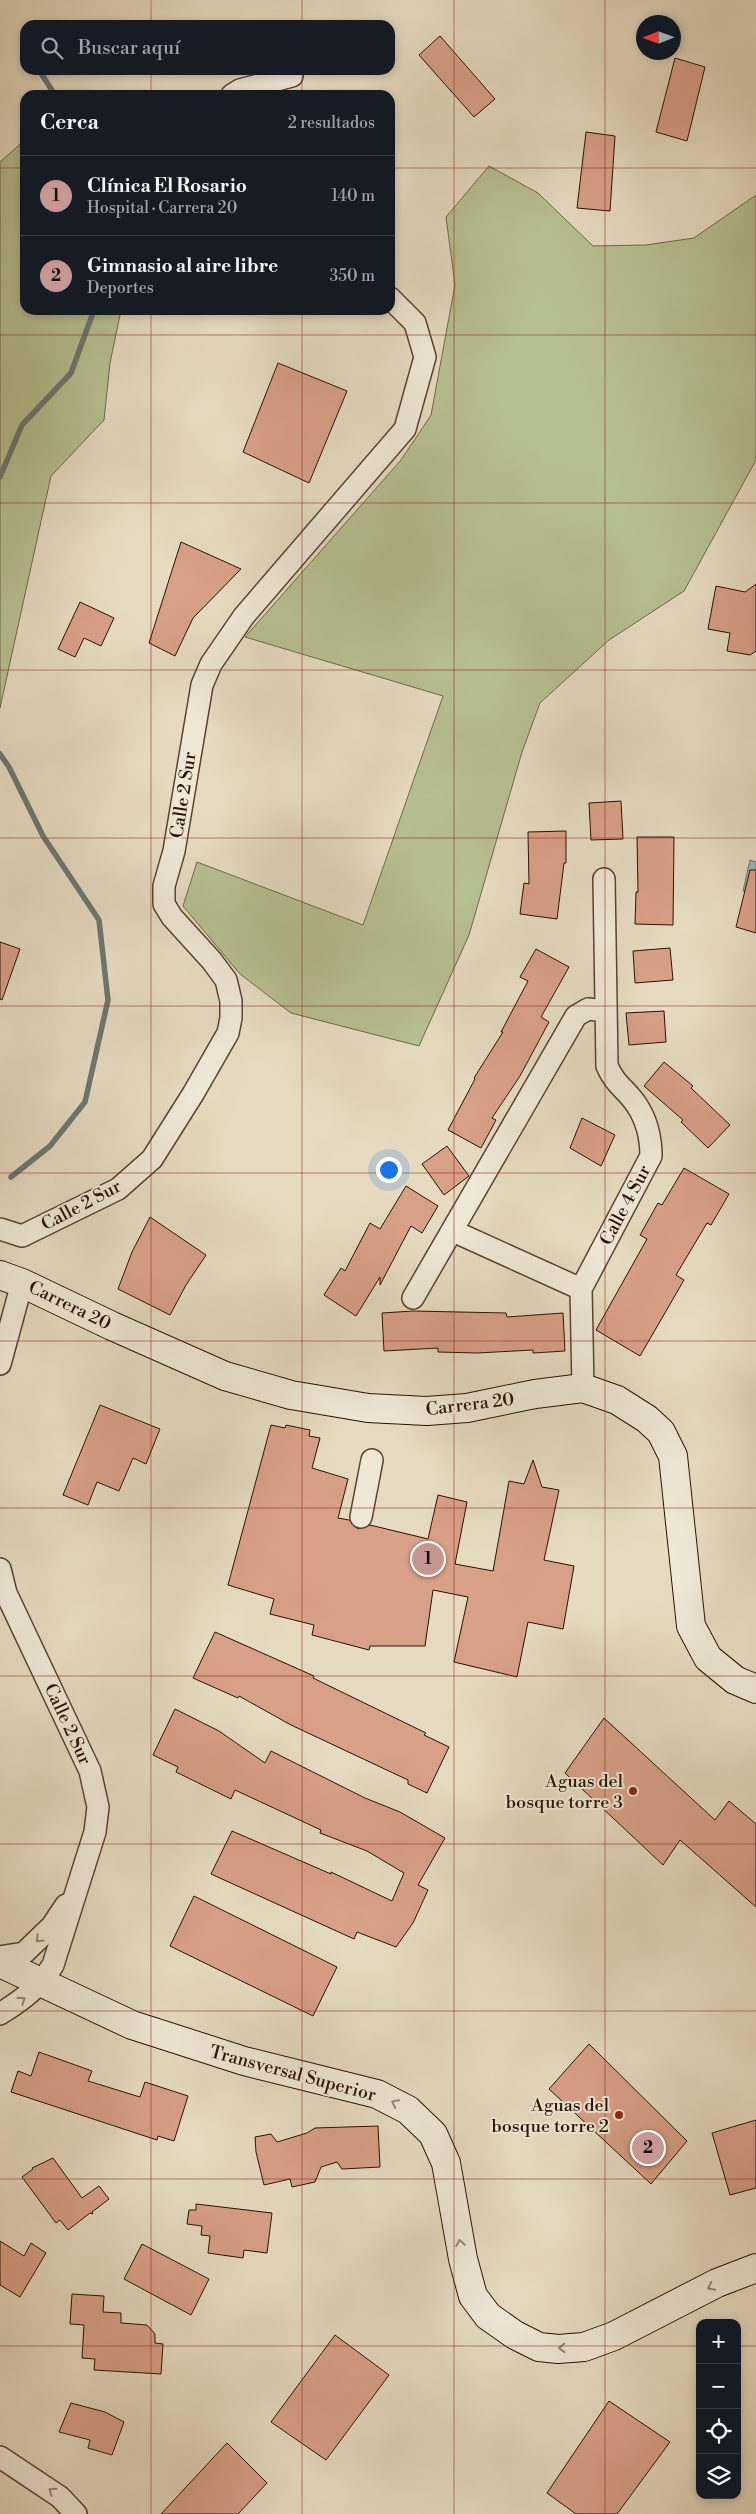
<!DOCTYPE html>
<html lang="es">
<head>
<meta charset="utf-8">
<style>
  body { margin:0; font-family:"Libre Bodoni",serif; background:#242831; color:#f1f3f6 }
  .controls { position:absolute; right:15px; bottom:15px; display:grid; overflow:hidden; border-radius:10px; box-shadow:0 2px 8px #0003 }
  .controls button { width:45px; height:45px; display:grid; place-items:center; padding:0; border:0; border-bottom:1px solid #363941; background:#171b24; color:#f1f3f6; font:25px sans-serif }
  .compass { position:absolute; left:636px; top:15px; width:45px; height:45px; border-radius:50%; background:#171b24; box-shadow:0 2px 8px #0003; rotate:269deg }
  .you { position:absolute; left:388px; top:1169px; width:18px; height:18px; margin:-12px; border:4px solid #fff; border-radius:50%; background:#1a73e8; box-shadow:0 0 0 8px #1a73e833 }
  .badge { display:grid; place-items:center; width:32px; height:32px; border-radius:50%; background:#c59692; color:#111; font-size:16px; font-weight:700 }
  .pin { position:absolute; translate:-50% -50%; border:2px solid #fff; box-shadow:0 1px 5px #0006 }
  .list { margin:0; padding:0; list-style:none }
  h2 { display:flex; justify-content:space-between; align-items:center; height:65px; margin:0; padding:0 20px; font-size:21px }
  h2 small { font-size:16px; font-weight:400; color:#9ea1a6 }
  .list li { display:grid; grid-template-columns:32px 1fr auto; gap:15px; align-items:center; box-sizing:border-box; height:80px; padding:0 20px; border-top:1px solid #363941 }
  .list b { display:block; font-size:19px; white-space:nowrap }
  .list p { margin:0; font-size:16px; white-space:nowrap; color:#9ea1a6 }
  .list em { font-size:16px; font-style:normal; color:#9ea1a6 }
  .icon { flex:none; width:28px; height:28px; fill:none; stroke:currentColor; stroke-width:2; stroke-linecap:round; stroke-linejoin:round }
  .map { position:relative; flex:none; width:756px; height:2514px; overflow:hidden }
  .search { position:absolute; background:#171b24; box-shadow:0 2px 8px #0003; left:20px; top:20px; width:375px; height:55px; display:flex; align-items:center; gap:12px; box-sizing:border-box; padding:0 18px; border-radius:15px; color:#9ea1a6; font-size:19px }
  .panel { position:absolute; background:#171b24; box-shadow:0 2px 8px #0003; left:20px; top:90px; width:375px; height:225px; border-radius:15px }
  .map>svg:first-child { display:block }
  .green { fill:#b7c091; stroke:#71694a }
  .water { fill:#99b9bb; stroke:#6d7671 }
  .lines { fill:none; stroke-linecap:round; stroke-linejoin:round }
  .stream { stroke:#6d7671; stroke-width:5.5 }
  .building { fill:#d9a088; stroke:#2b1203 }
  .street-casing { stroke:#5a4432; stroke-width:24 }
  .secondary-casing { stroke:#2b1203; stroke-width:30 }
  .street { stroke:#efe8d7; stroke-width:21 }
  .secondary { stroke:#efe8d7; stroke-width:28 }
  .oneway { stroke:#978878 }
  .grid { fill:none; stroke:#8f2418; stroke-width:1; stroke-opacity:0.55 }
  .poi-dot { fill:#8f2418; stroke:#efe8d7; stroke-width:2 }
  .labels { text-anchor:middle; stroke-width:4; stroke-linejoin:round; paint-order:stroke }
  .street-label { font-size:18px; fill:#2b1203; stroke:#efe8d7 }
  .poi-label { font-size:18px; fill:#2b1203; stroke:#efe8d7; text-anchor:end }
</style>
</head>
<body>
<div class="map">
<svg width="756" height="2514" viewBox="0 0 756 2514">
  <rect width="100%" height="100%" fill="#e6dbc1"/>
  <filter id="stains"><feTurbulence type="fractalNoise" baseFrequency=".004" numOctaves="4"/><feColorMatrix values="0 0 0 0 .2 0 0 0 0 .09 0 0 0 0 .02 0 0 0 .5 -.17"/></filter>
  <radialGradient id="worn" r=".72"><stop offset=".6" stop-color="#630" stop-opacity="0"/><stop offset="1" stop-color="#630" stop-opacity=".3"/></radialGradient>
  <!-- green -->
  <g class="green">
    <polygon points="25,140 25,310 121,310 110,363 104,420 51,476 0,708 0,162"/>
    <polygon points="489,166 538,193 593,246 646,245 694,238 756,195 756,460 684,591 609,640 540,703 522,752 469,935 419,1046 291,1013 240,974 183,906 197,862 363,925 443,696 245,637 401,460 431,415 455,285 446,217"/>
  </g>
  <!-- water -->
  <polygon class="water" points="750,860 756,862 756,895 743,891"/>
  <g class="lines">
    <!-- stream -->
    <g class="stream">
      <polyline points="24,50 25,52"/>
      <polyline points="39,70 55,95"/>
      <polyline points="0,477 22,425 71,373 94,310"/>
      <polyline points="0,754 9,767 43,836 99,920 108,1000 85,1102 50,1146 11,1177"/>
    </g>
  </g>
  <!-- building -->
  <g class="building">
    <polygon points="440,36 495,99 474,117 419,55"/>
    <polygon points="675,58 705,67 687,141 656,132"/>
    <polygon points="586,132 615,136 610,211 577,208"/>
    <polygon points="278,363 347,391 309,483 243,452"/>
    <polygon points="181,542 241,569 193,618 175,656 149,643"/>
    <polygon points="756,584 756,651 750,655 727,651 730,633 708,629 716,586 745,592"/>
    <polygon points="80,602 114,618 101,646 84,638 75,657 58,649"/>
    <polygon points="621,801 623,839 591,840 589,803"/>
    <polygon points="566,831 566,863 564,863 557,919 520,914 524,883 529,884 528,832"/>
    <polygon points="637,837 674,837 673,925 635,924 636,892 638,892"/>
    <polygon points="750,870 756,870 756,933 736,927"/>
    <polygon points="0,942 20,949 2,1000 0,999"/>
    <polygon points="670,948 673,980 635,983 633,951"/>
    <polygon points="536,949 569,967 541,1017 549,1022 520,1076 492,1118 496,1120 481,1148 448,1130 475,1079 474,1078 503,1032 501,1032 528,981 520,977"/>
    <polygon points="664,1011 666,1042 629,1045 626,1013"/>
    <polygon points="664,1062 693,1086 691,1088 730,1125 708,1148 681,1122 683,1120 644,1086"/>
    <polygon points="582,1118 615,1135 601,1166 570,1148"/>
    <polygon points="447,1146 469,1176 444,1195 422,1164"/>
    <polygon points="684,1168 729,1194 711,1225 707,1223 676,1275 684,1280 640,1356 596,1330 647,1239 640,1235 658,1203 662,1205"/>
    <polygon points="406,1186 438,1206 422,1233 411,1226 380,1285 380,1277 356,1316 324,1295 341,1268 345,1271 370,1223 380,1229"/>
    <polygon points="150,1217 206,1255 186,1285 170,1315 118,1289 132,1252"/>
    <polygon points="413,1311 506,1313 507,1317 563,1313 565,1351 533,1353 533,1350 477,1353 438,1352 438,1348 384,1351 382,1313"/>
    <polygon points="100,1405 160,1429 146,1464 133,1458 119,1491 97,1482 88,1505 63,1495"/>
    <polygon points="271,1425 285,1428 286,1425 310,1430 309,1436 320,1438 312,1468 348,1479 338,1518 349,1520 358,1529 370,1525 428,1539 438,1495 467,1502 455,1564 493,1571 509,1481 524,1484 533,1460 542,1487 559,1490 544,1560 574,1566 563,1629 528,1622 517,1677 454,1662 468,1597 433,1590 425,1646 370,1646 369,1650 312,1635 314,1625 270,1614 274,1599 228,1585"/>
    <polygon points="215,1632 314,1676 313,1678 426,1733 424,1735 449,1747 427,1793 408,1784 408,1780 291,1725 239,1696 238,1698 193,1678"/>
    <polygon points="175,1709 219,1731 265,1763 271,1751 365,1798 400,1812 445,1838 418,1885 428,1890 413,1923 396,1947 357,1932 354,1939 211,1874 232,1831 331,1874 331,1872 392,1901 404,1873 367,1851 320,1833 321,1830 235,1790 231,1799 176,1772 178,1767 153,1755"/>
    <polygon points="604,1718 715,1820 729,1801 756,1824 756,1907 680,1840 663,1865 565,1773"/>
    <polygon points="194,1896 337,1967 313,2016 170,1946"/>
    <polygon points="589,2044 687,2141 651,2184 549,2089"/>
    <polygon points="39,2052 92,2071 88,2081 140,2097 145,2082 188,2096 174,2141 158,2136 157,2140 11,2092 18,2071 31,2076"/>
    <polygon points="756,2120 756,2188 730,2195 712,2133"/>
    <polygon points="378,2126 380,2167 342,2169 337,2162 321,2167 315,2182 292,2187 290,2179 264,2185 256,2152 255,2137 271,2134 277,2142 307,2133 315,2128"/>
    <polygon points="53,2158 82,2198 99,2186 109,2199 92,2212 93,2214 90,2213 68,2230 60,2220 56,2223 22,2177 33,2169 32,2168"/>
    <polygon points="196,2204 272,2213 267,2253 244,2250 243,2258 208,2253 210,2236 201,2235 202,2226 187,2224 189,2210 196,2210"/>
    <polygon points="0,2241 24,2256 31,2243 46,2253 20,2297 0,2285"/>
    <polygon points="142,2244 209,2279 191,2315 124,2279"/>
    <polygon points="72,2294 104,2296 103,2312 121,2313 121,2323 147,2325 155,2334 155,2343 163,2344 161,2374 94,2370 95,2359 82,2358 84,2325 70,2324"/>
    <polygon points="335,2335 389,2375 326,2460 271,2422"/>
    <polygon points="609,2401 670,2442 617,2514 576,2514 547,2493"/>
    <polygon points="71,2403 105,2412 124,2422 112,2455 88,2448 90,2440 59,2432"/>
    <polygon points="227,2443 267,2483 238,2514 161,2514"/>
  </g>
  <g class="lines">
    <!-- street casing -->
    <g class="street-casing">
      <g id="street">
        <polyline points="232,95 240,90 292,76"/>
        <polyline points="0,1229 22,1236 118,1189 152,1159 193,1094 228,1033 231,1018 231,1001 226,980 212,961 172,917 164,904 164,886 174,851 202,685 211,664 244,616 405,429 425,357 415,323 390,298"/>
        <polyline points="453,1231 581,1289"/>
        <polyline points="413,1298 576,1016 588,1009 605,1011"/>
        <polyline points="0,1364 22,1283"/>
        <path d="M583 1388 581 1289 651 1156C651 1136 647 1120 636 1104 625 1088 616 1086 607 1066L604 879"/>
        <polyline points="361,1517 372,1460"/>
        <path d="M0 1569 6 1593 90 1771 98 1807 95 1832 53 1965C39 1988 22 2000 0 2014"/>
        <polyline points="0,1957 24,1953 52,1926 66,1905"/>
        <polyline points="0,2457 60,2497 76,2514"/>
      </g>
    </g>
    <!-- secondary casing -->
    <g class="secondary-casing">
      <g id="secondary">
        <polyline points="0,1275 22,1283 112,1326 225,1376 291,1395 368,1408 427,1411 467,1408 535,1394 583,1388 617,1400 647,1419 661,1432 673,1456 691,1626 708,1658 735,1680 756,1689"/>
        <polyline points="0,1963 132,2025 244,2061 377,2094 408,2110 433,2134 446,2163 463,2259 473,2296 488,2316 515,2335 539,2347 558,2349 584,2347 614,2336 717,2283 756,2268"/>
      </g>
    </g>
    <!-- street -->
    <use href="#street" class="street"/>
    <!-- secondary -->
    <use href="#secondary" class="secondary"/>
  </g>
  <!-- one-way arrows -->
  <defs><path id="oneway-chevron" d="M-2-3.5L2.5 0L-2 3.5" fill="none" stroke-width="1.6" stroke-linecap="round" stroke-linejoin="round" transform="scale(1.25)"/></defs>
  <g class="oneway">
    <use href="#oneway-chevron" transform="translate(39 1939) rotate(136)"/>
    <use href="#oneway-chevron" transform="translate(22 2000) rotate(-34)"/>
    <use href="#oneway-chevron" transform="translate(395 2103) rotate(-153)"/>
    <use href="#oneway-chevron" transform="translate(460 2243) rotate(-100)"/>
    <use href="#oneway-chevron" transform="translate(711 2287) rotate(153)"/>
    <use href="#oneway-chevron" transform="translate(562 2348) rotate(178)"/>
    <use href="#oneway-chevron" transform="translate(52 2491) rotate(-145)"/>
  </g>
  <!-- grid -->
  <path class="grid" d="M151 0V25M302 0V25M454 0V2514M605 0V2514M151 70V95M302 70V95M0 168H25M390 168H756M151 310V2514M302 310V2514M0 335H756M0 503H756M0 670H756M0 838H756M0 1006H756M0 1173H756M0 1341H756M0 1508H756M0 1676H756M0 1844H756M0 2011H756M0 2179H756M0 2346H700M737 2346H756"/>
  <!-- markers -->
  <g class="poi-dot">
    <circle cx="633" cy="1791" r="5"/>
    <circle cx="619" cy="2115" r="5"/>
  </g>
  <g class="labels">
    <!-- street labels -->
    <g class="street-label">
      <text transform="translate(183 795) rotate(-81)" y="6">Calle 2 Sur</text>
      <text transform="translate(81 1205) rotate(-28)" y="6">Calle 2 Sur</text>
      <text transform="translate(625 1205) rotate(-62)" y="6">Calle 4 Sur</text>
      <text transform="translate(70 1305) rotate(26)" y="6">Carrera 20</text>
      <text transform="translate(470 1404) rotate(-7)" y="6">Carrera 20</text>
      <text transform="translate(68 1724) rotate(65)" y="6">Calle 2 Sur</text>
      <text transform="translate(293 2073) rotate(15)" y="6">Transversal Superior</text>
    </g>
    <!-- poi labels -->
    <g class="poi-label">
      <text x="623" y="1787">Aguas del<tspan x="623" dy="21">bosque torre 3</tspan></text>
      <text x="609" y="2111">Aguas del<tspan x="609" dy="21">bosque torre 2</tspan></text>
    </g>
  </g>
  <rect width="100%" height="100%" filter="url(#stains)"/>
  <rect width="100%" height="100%" fill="url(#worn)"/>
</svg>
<div class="controls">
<button>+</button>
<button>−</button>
<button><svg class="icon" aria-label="locate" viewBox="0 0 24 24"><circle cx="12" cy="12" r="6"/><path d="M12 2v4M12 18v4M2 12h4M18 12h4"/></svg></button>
<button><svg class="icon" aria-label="layers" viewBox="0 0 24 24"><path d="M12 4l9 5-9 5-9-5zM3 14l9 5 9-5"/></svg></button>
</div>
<svg class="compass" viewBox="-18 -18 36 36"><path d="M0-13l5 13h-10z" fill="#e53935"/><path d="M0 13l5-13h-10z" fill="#9ea1a6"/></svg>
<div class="you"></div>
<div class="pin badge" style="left:428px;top:1559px">1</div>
<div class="pin badge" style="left:648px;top:2148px">2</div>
<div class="search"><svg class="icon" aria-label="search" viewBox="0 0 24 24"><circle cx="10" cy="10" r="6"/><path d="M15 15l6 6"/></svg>Buscar aquí</div>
<section class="panel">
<h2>Cerca<small>2 resultados</small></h2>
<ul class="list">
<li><span class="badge">1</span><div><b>Clínica El Rosario</b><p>Hospital · Carrera 20</p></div><em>140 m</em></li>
<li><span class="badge">2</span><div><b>Gimnasio al aire libre</b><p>Deportes</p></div><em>350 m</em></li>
</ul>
</section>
</div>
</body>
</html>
